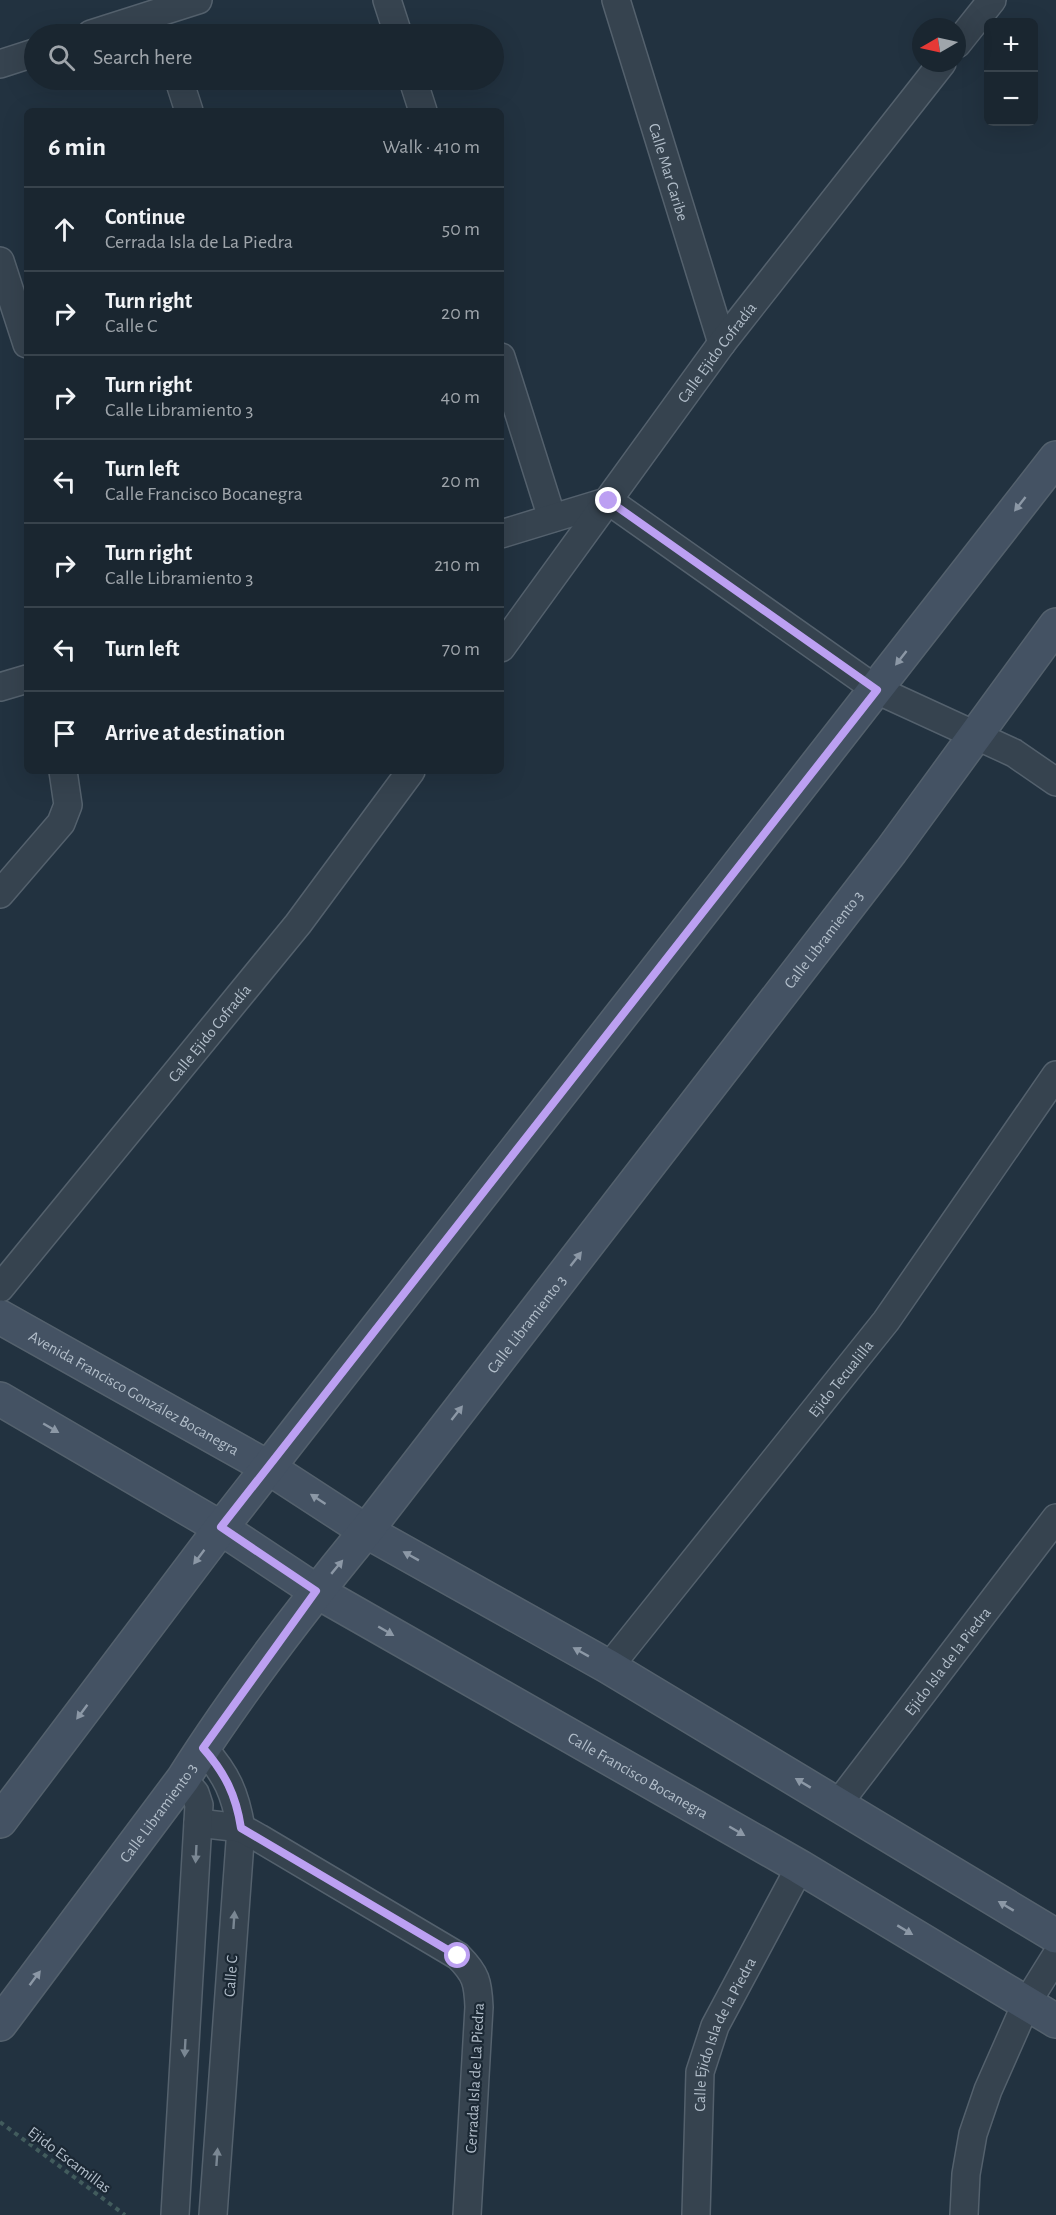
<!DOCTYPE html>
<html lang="en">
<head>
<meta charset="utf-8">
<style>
  body { margin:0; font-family:"Alegreya Sans",sans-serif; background:#27323c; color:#f1f3f6 }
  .controls { position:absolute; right:18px; top:18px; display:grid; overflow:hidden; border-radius:9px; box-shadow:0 6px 24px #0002 }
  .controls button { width:54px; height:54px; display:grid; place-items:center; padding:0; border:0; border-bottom:2px solid #38434c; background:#1a2630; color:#f1f3f6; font:30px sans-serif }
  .compass { position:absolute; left:912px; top:18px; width:54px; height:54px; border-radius:50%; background:#1a2630; box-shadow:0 6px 24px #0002; rotate:261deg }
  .stop { position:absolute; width:18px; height:18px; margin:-14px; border:4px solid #bca0f2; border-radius:50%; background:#fff }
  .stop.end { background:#bca0f2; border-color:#fff; box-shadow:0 2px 6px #0008 }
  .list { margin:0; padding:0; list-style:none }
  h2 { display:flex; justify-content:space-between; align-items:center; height:78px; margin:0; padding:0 24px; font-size:26px }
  h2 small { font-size:20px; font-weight:400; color:#9fa5ab }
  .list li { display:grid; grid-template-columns:39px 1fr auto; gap:18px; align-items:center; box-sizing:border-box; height:84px; padding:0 24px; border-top:2px solid #38434c }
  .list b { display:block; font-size:22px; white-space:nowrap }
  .list p { margin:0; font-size:20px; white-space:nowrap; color:#9fa5ab }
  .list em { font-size:20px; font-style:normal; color:#9fa5ab }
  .icon { flex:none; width:33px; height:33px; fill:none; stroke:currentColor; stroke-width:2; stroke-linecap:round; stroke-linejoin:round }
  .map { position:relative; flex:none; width:1056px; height:2215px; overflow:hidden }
  .search { position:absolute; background:#1a2630; box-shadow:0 6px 24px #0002; left:24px; top:24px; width:480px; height:66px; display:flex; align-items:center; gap:15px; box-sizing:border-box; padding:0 21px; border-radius:33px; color:#9fa5ab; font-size:22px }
  .panel { position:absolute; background:#1a2630; box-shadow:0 6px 24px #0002; left:24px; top:108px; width:480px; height:666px; border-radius:9px }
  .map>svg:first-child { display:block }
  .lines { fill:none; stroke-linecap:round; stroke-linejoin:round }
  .street-casing { stroke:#54616d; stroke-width:30 }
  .secondary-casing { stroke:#54616d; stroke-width:36 }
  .path { stroke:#425c5d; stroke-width:4; stroke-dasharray:4.5 4.5; stroke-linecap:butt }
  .street { stroke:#36434f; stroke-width:27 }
  .secondary { stroke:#445263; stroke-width:33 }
  .oneway { fill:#8c98a6 }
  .oneway2 { fill:#7a8793 }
  .route { stroke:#bca0f2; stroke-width:8 }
  .labels { text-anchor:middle; stroke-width:4.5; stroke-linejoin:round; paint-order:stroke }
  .street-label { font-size:16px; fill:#b2beca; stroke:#1b2834 }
</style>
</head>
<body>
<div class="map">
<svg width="1056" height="2215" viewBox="0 0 1056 2215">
  <rect width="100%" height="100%" fill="#223240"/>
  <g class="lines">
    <!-- street casing -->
    <g class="street-casing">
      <g id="street">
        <polyline points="387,0 398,34"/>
        <path id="s1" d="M616 0 722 343"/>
        <polyline points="91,34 198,0"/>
        <polyline points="957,44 992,0"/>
        <polyline points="0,64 34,53"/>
        <polyline points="179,80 189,111"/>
        <polyline points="413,80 423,111"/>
        <polyline points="0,261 27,344"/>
        <polyline points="501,357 552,518"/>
        <polyline points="501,534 609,501 877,690 1014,753 1056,782"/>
        <path id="s2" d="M501 648 722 343 942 63"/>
        <polyline points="0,687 27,679"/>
        <polyline points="0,894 61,823 68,805 63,771"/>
        <path id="s3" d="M0 1288 298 924 411 771"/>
        <path id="s4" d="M609 1667 886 1321 1056 1075"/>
        <path d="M203 1748C227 1775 235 1793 241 1828L213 2215"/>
        <path id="s5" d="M838 1804 1056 1518"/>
        <path d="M198 1823 241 1828 259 1838 458 1956C476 1974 478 1982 479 2007L467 2215"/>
        <polyline points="175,2215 199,1805 195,1793 183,1779"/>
        <path id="s6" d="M696 2215 700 2072 715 2026 800 1867"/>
        <polyline points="964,2215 966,2174 973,2134 988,2090 1026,2004 1056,1956"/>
      </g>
    </g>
    <!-- secondary casing -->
    <g class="secondary-casing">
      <g id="secondary">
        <path id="s7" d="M0 1317 269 1468 366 1531 609 1667 1056 1936"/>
        <path id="s8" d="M0 1399 221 1528 316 1591 800 1867 1056 2021"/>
        <polyline points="0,1821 221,1528 1056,458"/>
        <path id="s9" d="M0 2024 183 1779C238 1692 301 1610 366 1531L891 851 1056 625"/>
      </g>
    </g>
    <!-- path -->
    <polyline class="path" points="0,2122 125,2215"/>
    <!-- street -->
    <use href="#street" class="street"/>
    <!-- secondary -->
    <use href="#secondary" class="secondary"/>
  </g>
  <!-- one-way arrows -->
  <defs><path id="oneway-solid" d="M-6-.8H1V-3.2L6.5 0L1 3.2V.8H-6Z" transform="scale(1.5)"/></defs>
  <g class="oneway">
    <use href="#oneway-solid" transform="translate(1020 504) rotate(128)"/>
    <use href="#oneway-solid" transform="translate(901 658) rotate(128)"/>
    <use href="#oneway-solid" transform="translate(576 1259) rotate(-52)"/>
    <use href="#oneway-solid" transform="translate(457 1413) rotate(-52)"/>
    <use href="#oneway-solid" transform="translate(51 1428) rotate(30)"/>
    <use href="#oneway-solid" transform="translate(318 1499) rotate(-147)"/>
    <use href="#oneway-solid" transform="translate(411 1556) rotate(-151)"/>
    <use href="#oneway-solid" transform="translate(199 1557) rotate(127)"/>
    <use href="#oneway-solid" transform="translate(337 1567) rotate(-50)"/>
    <use href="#oneway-solid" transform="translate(386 1631) rotate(30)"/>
    <use href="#oneway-solid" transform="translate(581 1652) rotate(-151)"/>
    <use href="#oneway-solid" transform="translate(82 1712) rotate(127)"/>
    <use href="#oneway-solid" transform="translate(803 1783) rotate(-149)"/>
    <use href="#oneway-solid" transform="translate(737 1831) rotate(30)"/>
    <use href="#oneway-solid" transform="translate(1006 1906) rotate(-149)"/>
    <use href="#oneway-solid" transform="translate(905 1930) rotate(31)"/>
    <use href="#oneway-solid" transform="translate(35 1978) rotate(-53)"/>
  </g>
  <g class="oneway2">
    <use href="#oneway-solid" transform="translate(196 1854) rotate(93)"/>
    <use href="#oneway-solid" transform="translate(234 1920) rotate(-86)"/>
    <use href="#oneway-solid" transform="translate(185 2048) rotate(93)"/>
    <use href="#oneway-solid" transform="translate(217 2157) rotate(-86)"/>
  </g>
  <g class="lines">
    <!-- route -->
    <path class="route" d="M458 1956 241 1828C236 1795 225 1773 203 1748L316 1591 221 1527 877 690 609 501"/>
  </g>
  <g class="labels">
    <!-- street labels -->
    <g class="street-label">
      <text dy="6" stroke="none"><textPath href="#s1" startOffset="180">Calle Mar Caribe</textPath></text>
      <text dy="6" stroke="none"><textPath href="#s2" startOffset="366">Calle Ejido Cofradía</textPath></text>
      <text dy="6" stroke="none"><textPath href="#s9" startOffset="1362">Calle Libramiento 3</textPath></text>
      <text dy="6" stroke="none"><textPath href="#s3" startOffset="330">Calle Ejido Cofradía</textPath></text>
      <text dy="6" stroke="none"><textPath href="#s9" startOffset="876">Calle Libramiento 3</textPath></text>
      <text dy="6" stroke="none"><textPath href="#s4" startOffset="370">Ejido Tecualilla</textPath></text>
      <text dy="6" stroke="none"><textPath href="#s7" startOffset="154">Avenida Francisco González Bocanegra</textPath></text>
      <text dy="6" stroke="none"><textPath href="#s5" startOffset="180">Ejido Isla de la Piedra</textPath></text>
      <text dy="6" stroke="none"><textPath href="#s8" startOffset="741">Calle Francisco Bocanegra</textPath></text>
      <text dy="6" stroke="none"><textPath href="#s9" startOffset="264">Calle Libramiento 3</textPath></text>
      <text transform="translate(230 1976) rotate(-86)" y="6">Calle C</text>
      <text dy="6" stroke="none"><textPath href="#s6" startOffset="186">Calle Ejido Isla de la Piedra</textPath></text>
      <text transform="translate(474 2078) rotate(-87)" y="6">Cerrada Isla de La Piedra</text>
      <text transform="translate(70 2159) rotate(37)" y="6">Ejido Escamillas</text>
    </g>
  </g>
</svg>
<div class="controls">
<button>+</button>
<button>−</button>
</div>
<svg class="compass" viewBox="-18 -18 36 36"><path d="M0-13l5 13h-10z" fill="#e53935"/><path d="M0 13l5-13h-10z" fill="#9fa5ab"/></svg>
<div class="stop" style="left:458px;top:1956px"></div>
<div class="stop end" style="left:609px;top:501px"></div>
<div class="search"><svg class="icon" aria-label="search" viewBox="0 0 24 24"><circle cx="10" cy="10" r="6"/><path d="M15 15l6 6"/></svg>Search here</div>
<section class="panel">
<h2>6 min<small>Walk · 410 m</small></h2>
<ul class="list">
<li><svg class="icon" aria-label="ahead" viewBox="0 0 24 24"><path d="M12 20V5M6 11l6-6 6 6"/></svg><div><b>Continue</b><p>Cerrada Isla de La Piedra</p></div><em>50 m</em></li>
<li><svg class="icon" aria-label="right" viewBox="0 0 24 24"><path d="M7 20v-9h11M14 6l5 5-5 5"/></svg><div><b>Turn right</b><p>Calle C</p></div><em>20 m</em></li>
<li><svg class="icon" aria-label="right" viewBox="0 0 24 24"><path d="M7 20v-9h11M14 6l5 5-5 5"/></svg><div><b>Turn right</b><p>Calle Libramiento 3</p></div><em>40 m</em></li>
<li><svg class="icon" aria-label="left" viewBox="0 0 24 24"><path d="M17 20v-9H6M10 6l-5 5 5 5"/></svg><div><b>Turn left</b><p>Calle Francisco Bocanegra</p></div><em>20 m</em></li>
<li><svg class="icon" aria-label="right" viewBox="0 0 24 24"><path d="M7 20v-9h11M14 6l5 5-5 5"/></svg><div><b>Turn right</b><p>Calle Libramiento 3</p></div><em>210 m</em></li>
<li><svg class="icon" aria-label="left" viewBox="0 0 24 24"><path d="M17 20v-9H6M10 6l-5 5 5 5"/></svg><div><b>Turn left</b></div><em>70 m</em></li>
<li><svg class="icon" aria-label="arrive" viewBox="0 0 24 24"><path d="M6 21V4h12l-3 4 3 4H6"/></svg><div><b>Arrive at destination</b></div></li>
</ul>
</section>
</div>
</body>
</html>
